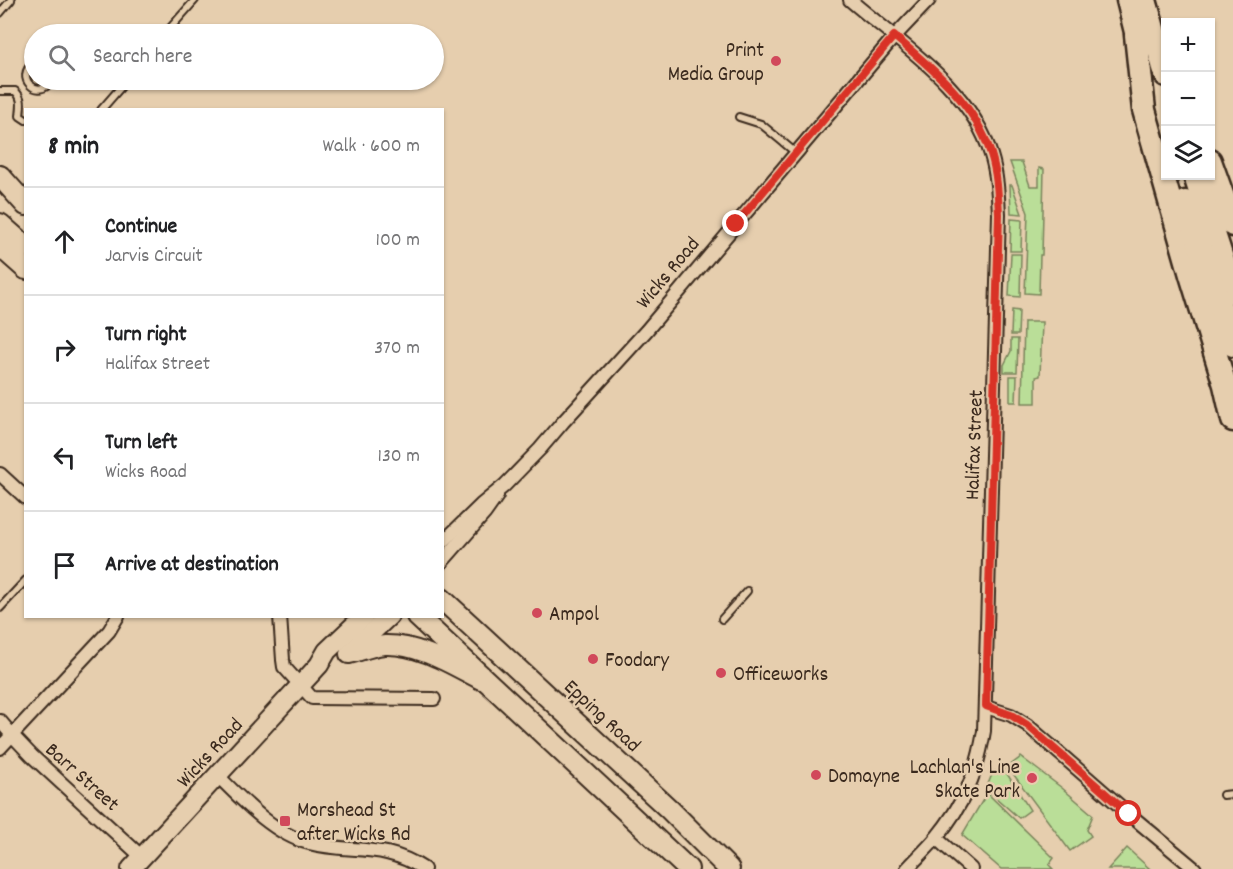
<!DOCTYPE html>
<html lang="en">
<head>
<meta charset="utf-8">
<style>
  body { margin:0; font-family:Dekko,sans-serif; background:#f2f2f2; color:#202124 }
  .controls { position:absolute; right:18px; top:18px; display:grid; overflow:hidden; border-radius:0px; box-shadow:0 2px 4px #0004 }
  .controls button { width:54px; height:54px; display:grid; place-items:center; padding:0; border:0; border-bottom:2px solid #e0e0e0; background:#fff; color:#202124; font:30px sans-serif }
  .stop { position:absolute; width:18px; height:18px; margin:-14px; border:4px solid #d93025; border-radius:50%; background:#fff }
  .stop.end { background:#d93025; border-color:#fff; box-shadow:0 2px 6px #0008 }
  .list { margin:0; padding:0; list-style:none }
  h2 { display:flex; justify-content:space-between; align-items:center; height:78px; margin:0; padding:0 24px; font-size:26px }
  h2 small { font-size:20px; font-weight:400; color:#757577 }
  .list li { display:grid; grid-template-columns:39px 1fr auto; gap:18px; align-items:center; box-sizing:border-box; height:108px; padding:0 24px; border-top:2px solid #e0e0e0 }
  .list b { display:block; font-size:22px; white-space:nowrap }
  .list p { margin:0; font-size:20px; white-space:nowrap; color:#757577 }
  .list em { font-size:20px; font-style:normal; color:#757577 }
  .icon { flex:none; width:33px; height:33px; fill:none; stroke:currentColor; stroke-width:2; stroke-linecap:round; stroke-linejoin:round }
  .map { position:relative; flex:none; width:1233px; height:869px; overflow:hidden }
  .search { position:absolute; background:#fff; box-shadow:0 2px 4px #0004; left:24px; top:24px; width:420px; height:66px; display:flex; align-items:center; gap:15px; box-sizing:border-box; padding:0 21px; border-radius:33px; color:#757577; font-size:22px }
  .panel { position:absolute; background:#fff; box-shadow:0 2px 4px #0004; left:24px; top:108px; width:420px; height:510px; border-radius:0px }
  .map>svg:first-child { display:block }
  .green { fill:#bade98; stroke:#7a845b; stroke-width:1.5 }
  .lines { fill:none; stroke-linecap:round; stroke-linejoin:round }
  .service-casing { stroke:#3b2a1e; stroke-width:10 }
  .minor-casing { stroke:#3b2a1e; stroke-width:16 }
  .secondary-casing { stroke:#3b2a1e; stroke-width:22 }
  .primary-casing { stroke:#3b2a1e; stroke-width:24 }
  .motorway-casing { stroke:#3b2a1e; stroke-width:27 }
  .service { stroke:#e6ceae; stroke-width:6 }
  .minor { stroke:#e6ceae; stroke-width:12 }
  .secondary { stroke:#e6ceae; stroke-width:18 }
  .primary { stroke:#e6ceae; stroke-width:20 }
  .motorway { stroke:#e6ceae; stroke-width:22 }
  .route { stroke:#d93025; stroke-width:8 }
  .poi-dot { fill:#d1495b; stroke:#e6ceae; stroke-width:2 }
  .labels { text-anchor:middle; stroke-width:5; stroke-linejoin:round; paint-order:stroke }
  .poi-label { font-size:21px; fill:#3b2a1e; stroke:#e6ceae; text-anchor:start }
  .street-label { font-size:21px; fill:#3b2a1e; stroke:#e6ceae }
</style>
</head>
<body>
<div class="map">
<svg width="1233" height="869" viewBox="0 0 1233 869">
  <rect width="100%" height="100%" fill="#e6ceae"/>
  <filter id="ink" filterUnits="userSpaceOnUse"><feTurbulence type="fractalNoise" baseFrequency=".0167" numOctaves="2"/><feDisplacementMap in="SourceGraphic" scale="12" xChannelSelector="R" yChannelSelector="G"/><feConvolveMatrix kernelMatrix="1 2 1 2 8 2 1 2 1" color-interpolation-filters="sRGB"/></filter>
  <g filter="url(#ink)">
    <!-- green -->
    <g class="green">
      <polygon points="1010,162 1022,162 1030,186 1039,186 1039,168 1044,169 1042,255 1040,255 1039,294 1025,293 1028,213"/>
      <polygon points="1010,185 1012,185 1022,214 1011,213"/>
      <polygon points="1011,219 1022,220 1021,251 1010,251"/>
      <polygon points="1011,254 1021,254 1020,297 1009,296"/>
      <polygon points="1012,310 1019,311 1018,335 1011,335"/>
      <polygon points="1024,322 1042,322 1040,376 1036,377 1036,403 1022,403"/>
      <polygon points="1011,339 1018,339 1017,372 1004,372 1004,365 1011,351"/>
      <polygon points="1010,376 1017,376 1016,402 1010,402"/>
      <polygon points="1021,757 1062,788 1093,815 1087,830 1091,836 1070,851 1008,767"/>
      <polygon points="1004,769 1030,810 1019,818 986,789 993,772"/>
      <polygon points="987,793 1054,858 1049,865 1053,869 1001,869 962,835"/>
      <polygon points="1127,848 1150,869 1108,869"/>
    </g>
    <g class="lines">
      <!-- service casing -->
      <g class="service-casing">
        <g id="service">
          <polyline points="0,13 11,0"/>
          <polyline points="165,34 195,0"/>
          <path d="M34 63C13 77 39 102 52 80"/>
          <path d="M0 91H15C23 98 21 106 20 116L26 120"/>
          <polyline points="101,110 127,80"/>
          <polyline points="739,117 761,124 796,153"/>
          <polyline points="0,608 26,580"/>
          <polyline points="722,619 747,591"/>
          <polyline points="1223,795 1233,794"/>
        </g>
      </g>
      <!-- minor casing -->
      <g class="minor-casing">
        <g id="minor">
          <path d="M850 0C901 44 971 88 991 155 997 174 998 194 999 214L984 731C977 774 964 804 936 838 927 849 916 859 907 869"/>
          <polyline points="0,474 26,498"/>
          <polyline points="442,543 481,505 504,486 540,449 563,422 646,331 894,37 929,0"/>
          <polyline points="442,562 485,513 497,496"/>
          <polyline points="280,616 283,660 284,667 312,698 434,699"/>
          <polyline points="986,707 1011,715 1027,725 1129,814 1195,869"/>
          <polyline points="0,721 12,735 32,756 142,857"/>
          <polyline points="0,748 109,631 118,616"/>
          <path d="M217 775C241 799 275 835 309 843 351 854 383 842 424 869"/>
          <polyline points="936,838 971,869"/>
        </g>
      </g>
      <!-- secondary casing -->
      <g class="secondary-casing">
        <g id="secondary">
          <polyline points="351,652 389,616"/>
          <path d="M349 654C361 651 372 646 385 645 419 644 452 665 481 680"/>
          <polyline points="131,869 319,665 327,651 364,616"/>
        </g>
      </g>
      <!-- primary casing -->
      <g class="primary-casing">
        <g id="primary">
          <polyline points="0,176 26,205"/>
          <polyline points="0,224 26,247"/>
          <polyline points="0,246 26,269"/>
          <polyline points="442,599 669,809 729,869"/>
          <polyline points="417,616 688,869"/>
        </g>
      </g>
      <!-- motorway casing -->
      <g class="motorway-casing">
        <g id="motorway">
          <polyline points="1128,0 1140,48"/>
          <polyline points="1145,0 1166,75"/>
          <polyline points="1136,35 1144,110 1191,275 1225,385 1233,420"/>
          <polyline points="1210,161 1233,225"/>
          <polyline points="1195,176 1233,292"/>
          <polyline points="1185,202 1233,345"/>
        </g>
      </g>
      <!-- service -->
      <use href="#service" class="service"/>
      <!-- minor -->
      <use href="#minor" class="minor"/>
      <!-- secondary -->
      <use href="#secondary" class="secondary"/>
      <!-- primary -->
      <use href="#primary" class="primary"/>
      <!-- motorway -->
      <use href="#motorway" class="motorway"/>
    </g>
  </g>
  <g class="lines" filter="url(#ink)">
    <!-- route -->
    <path class="route" d="M736 224 894 36C934 70 974 102 991 154 997 173 998 194 999 214L986 706 1011 715 1027 725 1129 814"/>
  </g>
  <!-- markers -->
  <g class="poi-dot">
    <circle cx="776" cy="61" r="6"/>
    <circle cx="537" cy="613" r="6"/>
    <circle cx="593" cy="659" r="6"/>
    <circle cx="721" cy="673" r="6"/>
    <circle cx="816" cy="775" r="6"/>
    <circle cx="1032" cy="778" r="6"/>
    <rect x="279" y="815" width="12" height="12" rx="3"/>
  </g>
  <g class="labels">
    <!-- poi labels -->
    <g class="poi-label">
      <text x="764" y="56" text-anchor="end">Print<tspan x="764" dy="24">Media Group</tspan></text>
      <text x="549" y="620">Ampol</text>
      <text x="605" y="666">Foodary</text>
      <text x="733" y="680">Officeworks</text>
      <text x="1020" y="773" text-anchor="end">Lachlan's Line<tspan x="1020" dy="24">Skate Park</tspan></text>
      <text x="828" y="782">Domayne</text>
      <text x="297" y="816">Morshead St<tspan x="297" dy="24">after Wicks Rd</tspan></text>
    </g>
    <!-- street labels -->
    <g class="street-label">
      <text transform="translate(667 272) rotate(-50)" y="7">Wicks Road</text>
      <text transform="translate(973 445) rotate(-88)" y="7">Halifax Street</text>
      <text transform="translate(603 715) rotate(43)" y="7">Epping Road</text>
      <text transform="translate(209 752) rotate(-47)" y="7">Wicks Road</text>
      <text transform="translate(83 776) rotate(42)" y="7">Barr Street</text>
    </g>
  </g>
</svg>
<div class="controls">
<button>+</button>
<button>−</button>
<button><svg class="icon" aria-label="layers" viewBox="0 0 24 24"><path d="M12 4l9 5-9 5-9-5zM3 14l9 5 9-5"/></svg></button>
</div>
<div class="stop" style="left:1129px;top:814px"></div>
<div class="stop end" style="left:736px;top:224px"></div>
<div class="search"><svg class="icon" aria-label="search" viewBox="0 0 24 24"><circle cx="10" cy="10" r="6"/><path d="M15 15l6 6"/></svg>Search here</div>
<section class="panel">
<h2>8 min<small>Walk · 600 m</small></h2>
<ul class="list">
<li><svg class="icon" aria-label="ahead" viewBox="0 0 24 24"><path d="M12 20V5M6 11l6-6 6 6"/></svg><div><b>Continue</b><p>Jarvis Circuit</p></div><em>100 m</em></li>
<li><svg class="icon" aria-label="right" viewBox="0 0 24 24"><path d="M7 20v-9h11M14 6l5 5-5 5"/></svg><div><b>Turn right</b><p>Halifax Street</p></div><em>370 m</em></li>
<li><svg class="icon" aria-label="left" viewBox="0 0 24 24"><path d="M17 20v-9H6M10 6l-5 5 5 5"/></svg><div><b>Turn left</b><p>Wicks Road</p></div><em>130 m</em></li>
<li><svg class="icon" aria-label="arrive" viewBox="0 0 24 24"><path d="M6 21V4h12l-3 4 3 4H6"/></svg><div><b>Arrive at destination</b></div></li>
</ul>
</section>
</div>
</body>
</html>
